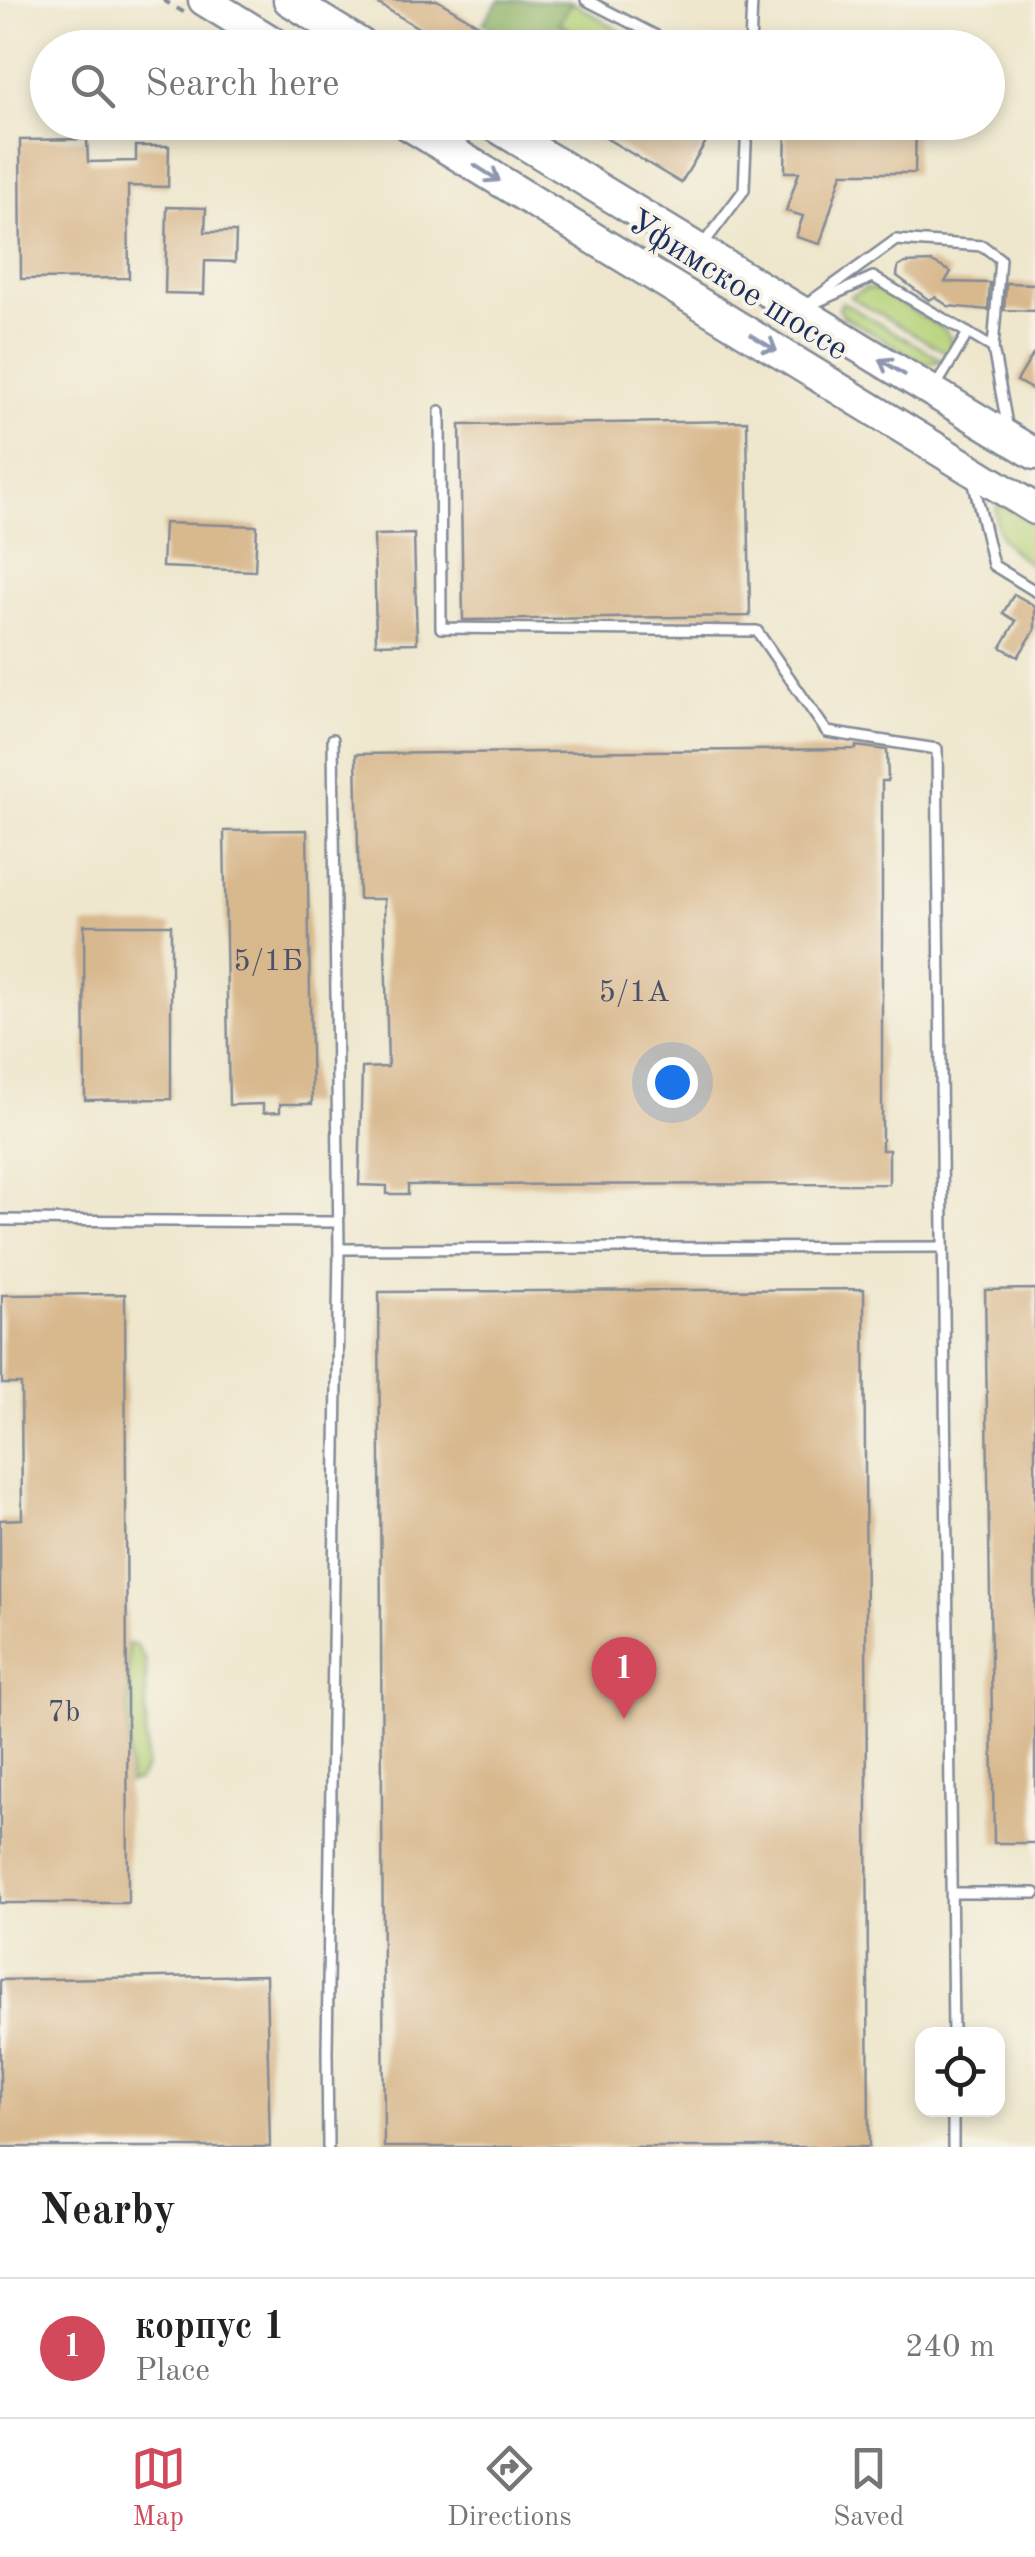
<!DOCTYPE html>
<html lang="en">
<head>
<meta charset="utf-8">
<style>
  body { margin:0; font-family:"Old Standard TT",serif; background:#f6f6f6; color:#222 }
  .controls { position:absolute; right:30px; bottom:30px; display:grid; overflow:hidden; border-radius:20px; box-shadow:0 5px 15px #0003 }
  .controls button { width:90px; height:90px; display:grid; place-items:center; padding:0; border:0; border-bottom:2px solid #e0e0e0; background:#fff; color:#222; font:50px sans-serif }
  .you { position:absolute; left:672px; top:1082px; width:35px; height:35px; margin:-25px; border:8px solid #fff; border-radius:50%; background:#1a73e8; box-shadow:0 0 0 15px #1a73e833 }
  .badge { display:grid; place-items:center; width:65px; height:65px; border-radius:50%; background:#d1495b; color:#fff; font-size:32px; font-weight:700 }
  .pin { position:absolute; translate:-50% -82px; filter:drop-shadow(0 2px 5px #0008) }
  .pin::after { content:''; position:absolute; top:52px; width:35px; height:30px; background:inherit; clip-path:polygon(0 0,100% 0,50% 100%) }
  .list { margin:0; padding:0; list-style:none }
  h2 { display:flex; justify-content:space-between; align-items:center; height:130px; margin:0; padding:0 40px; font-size:42px }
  h2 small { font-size:32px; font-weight:400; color:#767676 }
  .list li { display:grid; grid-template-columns:65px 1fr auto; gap:30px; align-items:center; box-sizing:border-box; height:140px; padding:0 40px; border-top:2px solid #e0e0e0 }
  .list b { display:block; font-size:38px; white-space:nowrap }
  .list p { margin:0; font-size:32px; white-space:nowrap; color:#767676 }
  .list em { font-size:32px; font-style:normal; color:#767676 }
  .icon { flex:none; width:55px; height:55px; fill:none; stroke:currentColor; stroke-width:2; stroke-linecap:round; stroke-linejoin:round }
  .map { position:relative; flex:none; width:1035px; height:2147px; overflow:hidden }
  .search { position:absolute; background:#fff; box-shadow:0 5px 15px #0003; left:30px; right:30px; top:30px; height:110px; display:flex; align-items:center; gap:25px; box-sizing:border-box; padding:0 35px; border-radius:55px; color:#767676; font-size:38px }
  .sheet { height:270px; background:#fff }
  nav { display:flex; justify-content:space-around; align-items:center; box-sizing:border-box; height:140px; border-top:2px solid #e0e0e0; background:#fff; font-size:28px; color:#767676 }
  nav a { display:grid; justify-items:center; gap:5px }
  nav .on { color:#d1495b }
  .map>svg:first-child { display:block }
  .green { fill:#b4d177; stroke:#68806a; stroke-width:2.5 }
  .forest { fill:#8fb368; stroke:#557163; stroke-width:2.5 }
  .building { fill:#d8b88d }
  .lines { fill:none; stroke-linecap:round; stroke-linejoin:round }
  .lane-casing { stroke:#848b96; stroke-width:14 }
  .primary-casing { stroke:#848b96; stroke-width:35 }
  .path { stroke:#848b96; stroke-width:4; stroke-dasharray:8 8; stroke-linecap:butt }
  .lane { stroke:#fff; stroke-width:9 }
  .primary { stroke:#fff; stroke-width:30 }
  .oneway { stroke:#8d97ae }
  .labels { text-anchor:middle; stroke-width:8; stroke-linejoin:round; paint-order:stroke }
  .number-label { font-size:30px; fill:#4a516a }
  .street-label { font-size:35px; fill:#1b2f5e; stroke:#f7f3e8 }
</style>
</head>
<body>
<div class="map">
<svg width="1035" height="2147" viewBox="0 0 1035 2147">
  <rect width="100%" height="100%" fill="#f7f3e8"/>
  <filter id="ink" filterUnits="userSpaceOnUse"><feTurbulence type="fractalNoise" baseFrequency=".01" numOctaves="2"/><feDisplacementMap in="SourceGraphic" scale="20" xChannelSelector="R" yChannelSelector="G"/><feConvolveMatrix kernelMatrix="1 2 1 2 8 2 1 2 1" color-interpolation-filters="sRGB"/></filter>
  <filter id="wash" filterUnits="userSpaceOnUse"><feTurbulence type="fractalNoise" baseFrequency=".0048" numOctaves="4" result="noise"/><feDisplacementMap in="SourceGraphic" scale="40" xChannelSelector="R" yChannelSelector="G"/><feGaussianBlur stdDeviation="2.25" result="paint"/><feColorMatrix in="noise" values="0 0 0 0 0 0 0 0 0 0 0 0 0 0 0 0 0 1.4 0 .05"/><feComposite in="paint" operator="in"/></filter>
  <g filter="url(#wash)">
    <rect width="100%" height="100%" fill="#eee7cd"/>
    <!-- green -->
    <g class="green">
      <polygon points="572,2 622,32 613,47 600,47 559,23"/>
      <polygon points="873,288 944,329 951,339 950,355 850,297 864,289"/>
      <polygon points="842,302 944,361 926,364 843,316 839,308"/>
      <path d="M998 502 1035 525V567C1009 551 990 535 998 502Z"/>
      <polygon points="128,1644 136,1645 146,1662 146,1767 138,1781 129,1783"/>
    </g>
    <!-- forest -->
    <polygon class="forest" points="499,0 572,2 559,23 600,47 527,47 483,23"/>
    <g id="blocks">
      <!-- building -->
      <g class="building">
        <polygon points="372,0 437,0 517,48 452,48"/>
        <polygon points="579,122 678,122 707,140 681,183"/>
        <polygon points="786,122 916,122 915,173 842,173 820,244 796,237 803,216 786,211 799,172 785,172"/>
        <polygon points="87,139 88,162 136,161 136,146 169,146 168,187 128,186 129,278 21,279 20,140"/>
        <polygon points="167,207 206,208 205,232 236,232 235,262 205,261 204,294 165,293"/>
        <polygon points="932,262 951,272 945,282 990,283 988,310 948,306 935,297 929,300 897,276 898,267 905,263"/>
        <polygon points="1006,283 1035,284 1035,311 1004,310"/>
        <polygon points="1035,351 1035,391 1017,381"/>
        <polygon points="747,421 750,616 463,620 460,425"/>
        <polygon points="164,523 257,526 255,571 162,567"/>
        <polygon points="414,534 417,643 376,644 374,535"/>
        <polygon points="1014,594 1035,606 1035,630 1018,657 1001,647 1016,621 1003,613"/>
        <polygon points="856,746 887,750 888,781 882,781 882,1150 889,1150 889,1184 408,1185 408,1194 387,1194 387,1186 359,1185 362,1068 388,1067 384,899 359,899 356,754 856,749"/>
        <polygon points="307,830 312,1104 280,1104 280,1112 263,1113 263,1104 229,1105 224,831"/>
        <polygon points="84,925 171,925 171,1099 85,1100"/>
        <polygon points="864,1289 869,2147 384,2147 379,1292"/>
        <polygon points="1035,1289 1035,1843 994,1843 985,1290"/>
        <polygon points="125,1294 128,1903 0,1903 0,1520 22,1519 21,1384 2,1384 2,1295"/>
        <polygon points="266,1975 270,2147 0,2147 0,1980"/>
      </g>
    </g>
  </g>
  <g filter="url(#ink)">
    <use href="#blocks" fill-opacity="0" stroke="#848b96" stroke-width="2.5"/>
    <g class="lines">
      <!-- lane casing -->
      <g class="lane-casing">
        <g id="lane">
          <polyline points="586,0 680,48"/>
          <polyline points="750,48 752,0"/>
          <polyline points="689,263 744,190 747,122"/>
          <polyline points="817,302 873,277 993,348 1008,430"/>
          <polyline points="803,307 896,240 983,246 1000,259 993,348"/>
          <polyline points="934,389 968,333"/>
          <polyline points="440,411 441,628 757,631 827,732 937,749 953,2034"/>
          <polyline points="973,480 993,565 1035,591"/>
          <polyline points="0,1220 337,1222"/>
          <polyline points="339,1249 941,1247"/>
          <polyline points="953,1893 1035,1893"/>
          <polyline points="953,2110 953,2147"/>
          <polyline points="328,2147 327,2051 339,1249 333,739"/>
        </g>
      </g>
      <!-- primary casing -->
      <g class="primary-casing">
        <g id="primary">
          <polyline points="204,0 282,48"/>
          <polyline points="289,0 367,48"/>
          <polyline points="404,122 1035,509"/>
          <polyline points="489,122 1035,454"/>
        </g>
      </g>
      <!-- path -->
      <g class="path">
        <polyline points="163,0 185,13"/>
        <polyline points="369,122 382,130"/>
      </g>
      <!-- lane -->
      <use href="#lane" class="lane"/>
      <!-- primary -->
      <use href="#primary" class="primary"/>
    </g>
    <!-- one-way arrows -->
    <defs><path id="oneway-shaft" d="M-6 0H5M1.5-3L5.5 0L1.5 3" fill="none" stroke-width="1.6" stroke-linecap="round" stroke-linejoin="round" transform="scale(2.5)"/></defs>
    <g class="oneway">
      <use href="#oneway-shaft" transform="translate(487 173) rotate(32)"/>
      <use href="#oneway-shaft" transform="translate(764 343) rotate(32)"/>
      <use href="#oneway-shaft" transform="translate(892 367) rotate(-149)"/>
    </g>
  </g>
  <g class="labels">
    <!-- number labels -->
    <g class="number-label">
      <text x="268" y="970">5/1Б</text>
      <text x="634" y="1001">5/1А</text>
      <text x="64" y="1721">7b</text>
    </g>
    <!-- street labels -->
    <g class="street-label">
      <text transform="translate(739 284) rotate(32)" y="12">Уфимское шоссе</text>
    </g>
  </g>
</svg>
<div class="controls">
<button><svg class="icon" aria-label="locate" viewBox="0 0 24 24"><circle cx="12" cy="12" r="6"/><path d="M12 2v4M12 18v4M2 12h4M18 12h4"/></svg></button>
</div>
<div class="you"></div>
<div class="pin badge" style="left:624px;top:1719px">1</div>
<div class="search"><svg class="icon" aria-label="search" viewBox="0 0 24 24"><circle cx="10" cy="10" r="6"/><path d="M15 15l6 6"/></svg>Search here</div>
</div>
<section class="sheet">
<h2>Nearby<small></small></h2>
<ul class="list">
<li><span class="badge">1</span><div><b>корпус 1</b><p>Place</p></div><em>240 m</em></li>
</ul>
</section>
<nav>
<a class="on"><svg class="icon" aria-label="map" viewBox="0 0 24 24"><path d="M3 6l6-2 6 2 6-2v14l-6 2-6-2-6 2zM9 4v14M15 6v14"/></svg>Map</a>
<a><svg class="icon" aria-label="directions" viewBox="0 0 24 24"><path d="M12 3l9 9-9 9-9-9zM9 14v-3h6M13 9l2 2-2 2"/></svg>Directions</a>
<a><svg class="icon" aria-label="saved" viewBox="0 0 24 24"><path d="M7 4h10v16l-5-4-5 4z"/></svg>Saved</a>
</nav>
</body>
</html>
